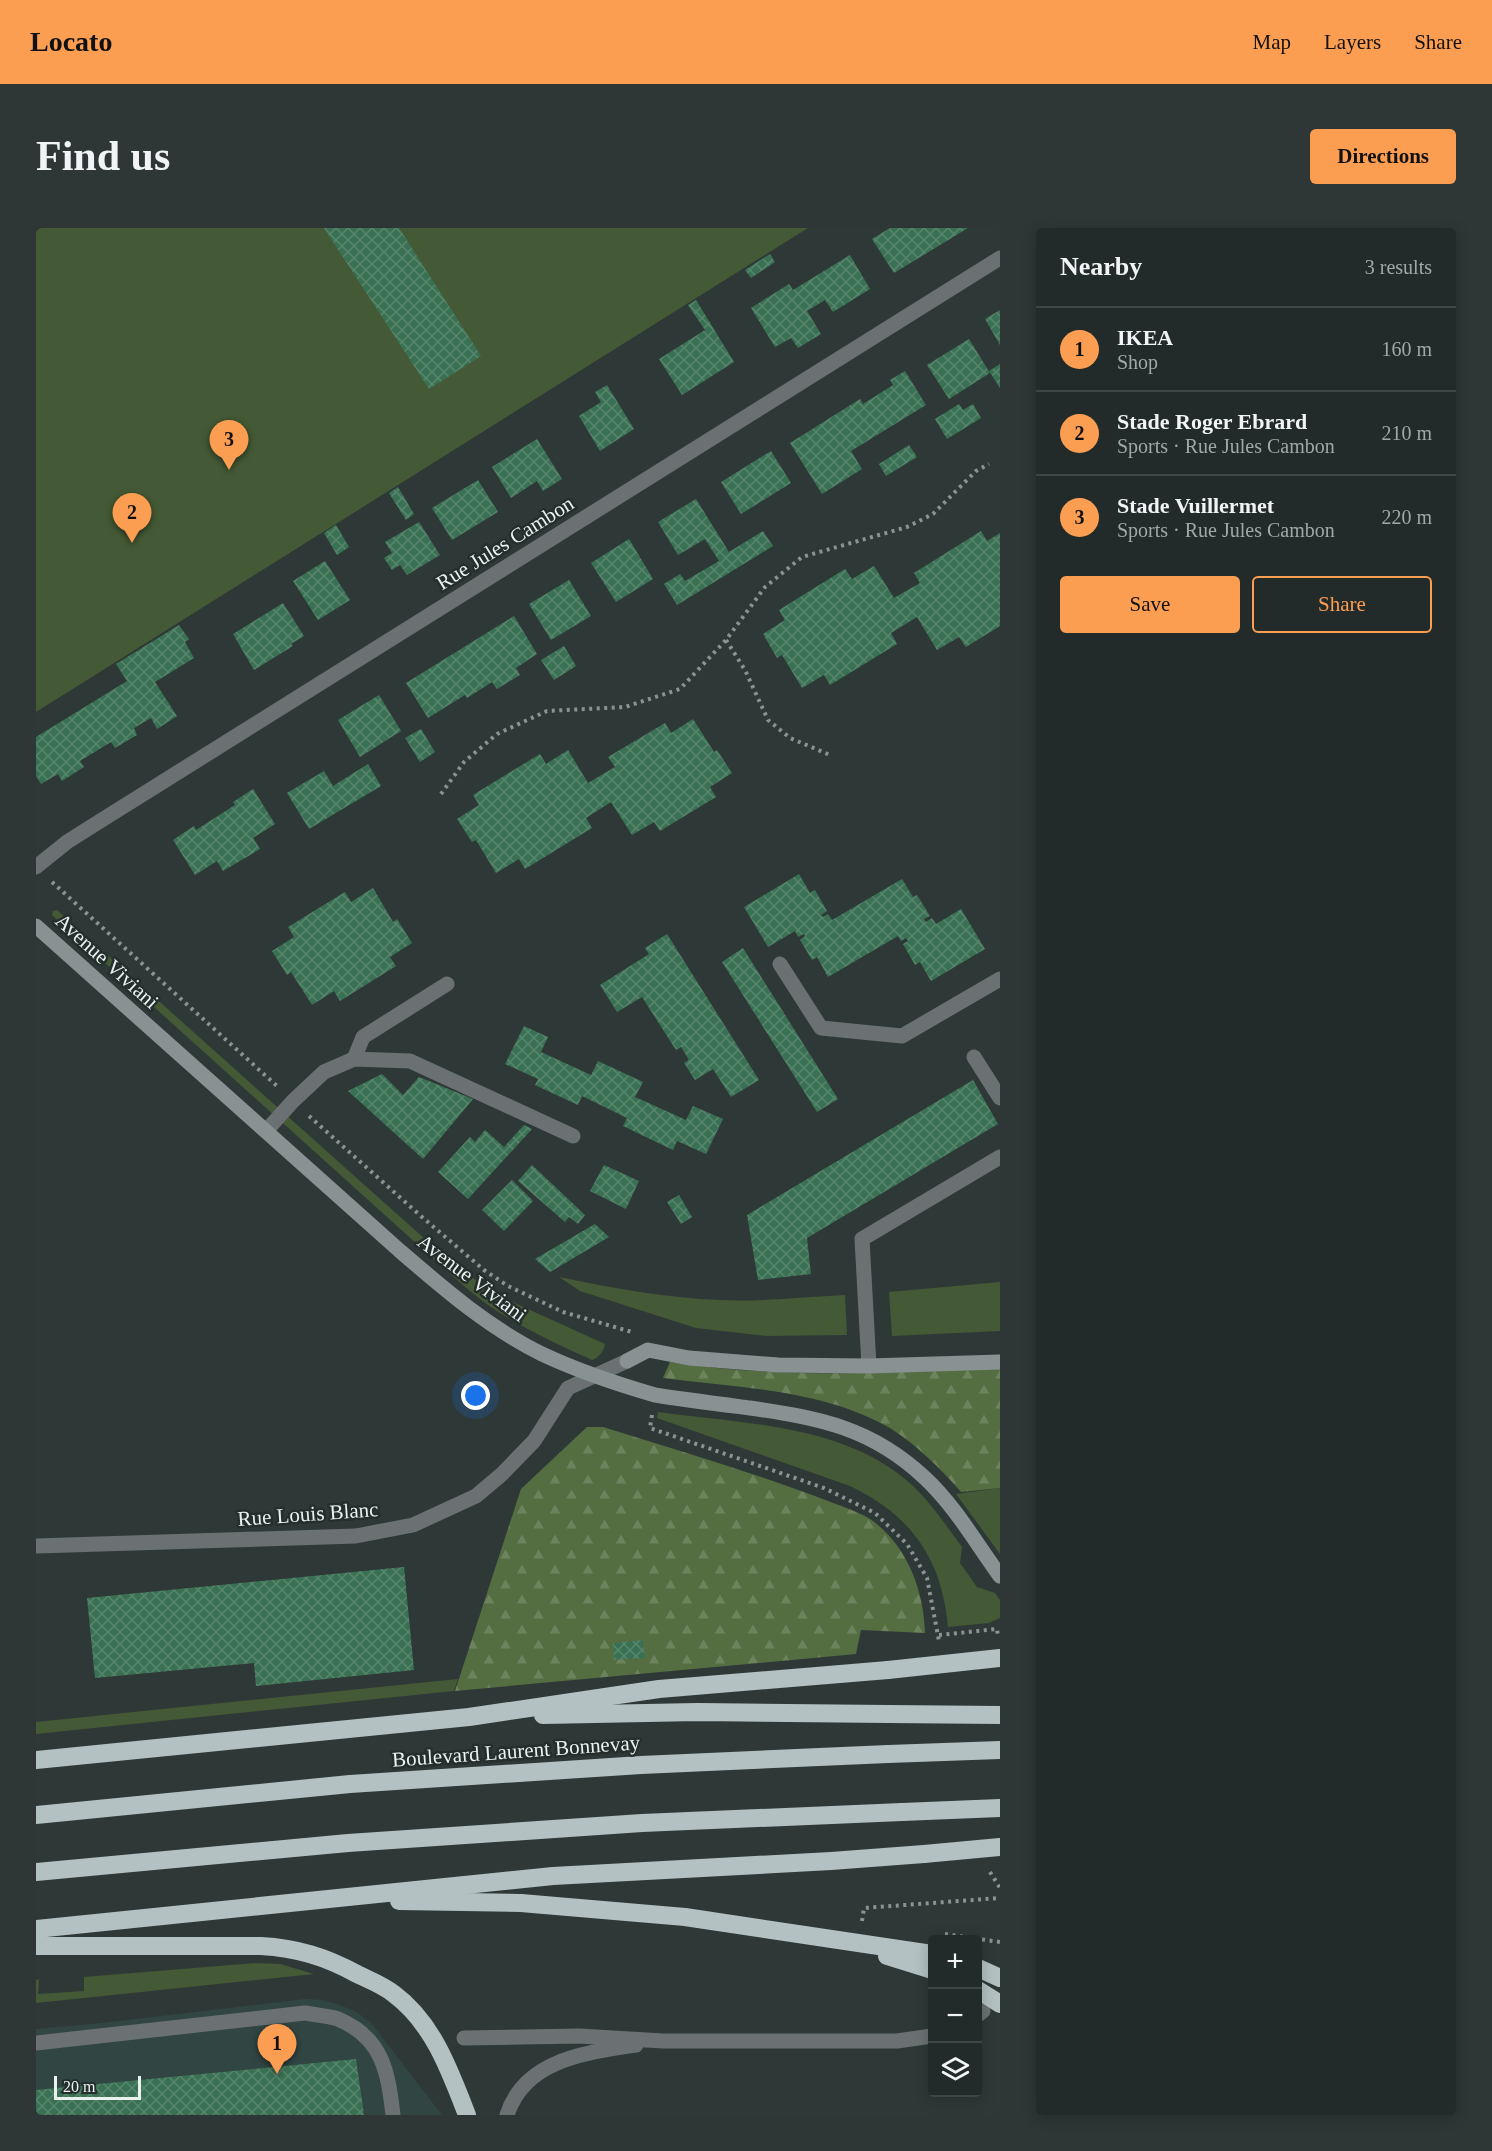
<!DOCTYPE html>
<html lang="en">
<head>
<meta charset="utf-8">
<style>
  body { margin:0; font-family:Georgia,serif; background:#2e3735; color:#f1f3f6 }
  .controls { position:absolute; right:18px; bottom:18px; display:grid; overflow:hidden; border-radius:6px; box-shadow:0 3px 15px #0003 }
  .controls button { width:54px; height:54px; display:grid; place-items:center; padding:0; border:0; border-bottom:2px solid #3f4746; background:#222b29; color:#f1f3f6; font:30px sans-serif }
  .scale { position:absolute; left:18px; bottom:15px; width:87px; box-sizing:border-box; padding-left:6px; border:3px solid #eaf1ef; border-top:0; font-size:16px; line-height:21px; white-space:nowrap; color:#eaf1ef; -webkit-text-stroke:4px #242f2d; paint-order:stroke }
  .you { position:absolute; left:440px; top:1168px; width:21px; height:21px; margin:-15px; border:4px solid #fff; border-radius:50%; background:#1a73e8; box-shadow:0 0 0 9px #1a73e833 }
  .badge { display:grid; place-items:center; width:39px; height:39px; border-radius:50%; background:#fc9e52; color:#111; font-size:20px; font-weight:700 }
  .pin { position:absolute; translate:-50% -50px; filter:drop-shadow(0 2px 3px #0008) }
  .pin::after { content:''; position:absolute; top:32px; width:21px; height:18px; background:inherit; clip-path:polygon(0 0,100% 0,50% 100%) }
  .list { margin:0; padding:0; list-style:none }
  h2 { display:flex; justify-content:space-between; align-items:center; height:78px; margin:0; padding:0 24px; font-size:26px }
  h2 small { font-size:20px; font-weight:400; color:#a2a7a8 }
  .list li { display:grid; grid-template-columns:39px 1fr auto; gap:18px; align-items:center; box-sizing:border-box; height:84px; padding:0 24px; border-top:2px solid #3f4746 }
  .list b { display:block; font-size:22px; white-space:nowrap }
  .list p { margin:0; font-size:20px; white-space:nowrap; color:#a2a7a8 }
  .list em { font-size:20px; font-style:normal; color:#a2a7a8 }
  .actions { display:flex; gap:12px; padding:18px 24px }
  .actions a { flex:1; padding:14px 0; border:2px solid #fc9e52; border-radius:6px; text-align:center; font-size:21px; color:#fc9e52 }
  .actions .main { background:#fc9e52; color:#111 }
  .icon { flex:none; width:33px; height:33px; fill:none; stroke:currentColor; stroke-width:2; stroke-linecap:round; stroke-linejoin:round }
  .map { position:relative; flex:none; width:964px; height:1887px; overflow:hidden; border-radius:6px }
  header { display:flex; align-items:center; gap:36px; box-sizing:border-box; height:84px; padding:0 30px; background:#fc9e52; color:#111 }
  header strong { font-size:28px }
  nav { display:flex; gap:33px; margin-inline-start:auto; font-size:21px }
  .intro { display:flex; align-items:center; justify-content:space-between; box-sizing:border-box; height:144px; padding:0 36px }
  h1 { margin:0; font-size:42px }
  .button { padding:15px 27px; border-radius:6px; background:#fc9e52; color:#111; font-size:21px; font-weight:700 }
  main { display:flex; gap:36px; padding:0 36px }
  aside { flex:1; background:#222b29; border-radius:6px; box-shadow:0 3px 15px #0003 }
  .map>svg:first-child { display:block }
  .built { fill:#314542 }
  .green { fill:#445935 }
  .forest { fill:url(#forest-firs) }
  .building { fill:url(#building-cross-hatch) }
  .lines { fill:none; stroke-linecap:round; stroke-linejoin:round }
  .path { stroke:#8a9391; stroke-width:4; stroke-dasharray:3 4.5; stroke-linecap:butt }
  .lane { stroke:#6b7172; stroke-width:15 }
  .street { stroke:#6b7172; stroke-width:15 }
  .secondary { stroke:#899293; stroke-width:15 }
  .highway { stroke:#b3c1c3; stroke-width:18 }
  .highway-bridge { stroke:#b3c1c3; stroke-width:18 }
  .labels { text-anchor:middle; stroke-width:5; stroke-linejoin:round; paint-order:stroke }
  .street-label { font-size:21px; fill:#eaf1ef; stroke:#242f2d }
</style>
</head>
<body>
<header>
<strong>Locato</strong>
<nav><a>Map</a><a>Layers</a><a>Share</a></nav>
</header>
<div class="intro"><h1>Find us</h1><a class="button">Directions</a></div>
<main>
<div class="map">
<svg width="964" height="1887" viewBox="0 0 964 1887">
  <defs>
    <pattern id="forest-firs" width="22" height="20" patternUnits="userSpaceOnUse" patternTransform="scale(1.5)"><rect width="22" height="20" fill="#546e41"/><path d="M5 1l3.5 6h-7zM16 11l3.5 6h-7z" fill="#6d835d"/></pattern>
    <pattern id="building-cross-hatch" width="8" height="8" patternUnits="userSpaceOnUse" patternTransform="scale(1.5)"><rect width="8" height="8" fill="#3a7154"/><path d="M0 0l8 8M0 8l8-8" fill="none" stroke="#57866d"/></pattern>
  </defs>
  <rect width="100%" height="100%" fill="#2e3937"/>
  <!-- built -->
  <polygon class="built" points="269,1771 285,1772 301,1776 321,1784 336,1796 406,1887 0,1887 0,1801 66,1795"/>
  <!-- green -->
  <g class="green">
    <polygon points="0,0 772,0 0,484"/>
    <path d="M21 682 399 1020 438 1051 472 1072 569 1116C569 1121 562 1131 556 1132 520 1116 484 1099 452 1077 438 1067 425 1055 412 1044L16 687 17 683Z"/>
    <path d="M523 1049C576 1060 630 1070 684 1072 725 1074 767 1069 809 1067L811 1107 730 1108 660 1100 544 1063Z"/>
    <polygon points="964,1054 964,1103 856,1108 853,1064"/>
    <path d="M622 1184C708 1196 810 1196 877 1258 896 1276 911 1299 926 1319L924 1335 941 1359 959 1365 964 1372V1390L953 1395 912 1399C906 1331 875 1287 814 1258L621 1190Z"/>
    <polygon points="964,1260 964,1326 920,1266"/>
    <polygon points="422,1451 418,1463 0,1506 0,1494"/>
    <polygon points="219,1735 244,1736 278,1746 0,1775 0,1752 3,1751 2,1766 48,1763 48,1749"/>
  </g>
  <!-- forest -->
  <g class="forest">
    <path d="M634 1134C743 1151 854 1145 964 1140V1260L925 1264C904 1240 881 1217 854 1200 786 1161 703 1160 627 1150Z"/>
    <path d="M551 1199H567C638 1221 709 1242 779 1268 794 1274 825 1284 837 1293 872 1319 888 1364 889 1405L825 1402 820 1426 419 1463 485 1261Z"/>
  </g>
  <!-- building -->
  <g class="building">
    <polygon points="288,0 363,0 445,128 393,161"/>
    <polygon points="854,0 932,0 858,45 836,11"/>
    <polygon points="734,26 739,34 715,50 709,42"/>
    <polygon points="814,27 834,61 797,84 789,72 771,83 785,106 762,120 755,110 739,119 715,80 753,56 757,62"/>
    <polygon points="660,72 698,134 646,167 623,131 669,102 652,77"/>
    <polygon points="964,82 964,117 949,91"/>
    <polygon points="933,111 954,145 913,171 891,137"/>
    <polygon points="964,136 964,160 953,143"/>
    <polygon points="869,143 890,177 815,223 826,241 786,266 754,215 824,171 827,176 857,157 854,152"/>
    <polygon points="571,157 598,201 564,223 543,188 565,174 559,164"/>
    <polygon points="923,176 927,182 937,176 945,190 911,211 899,191"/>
    <polygon points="501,211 526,251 507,263 501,253 475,270 456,239"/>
    <polygon points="873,217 881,229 850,248 843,236"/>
    <polygon points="735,223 755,255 705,286 685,254"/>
    <polygon points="442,252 462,284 416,312 396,280"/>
    <polygon points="362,259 378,286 370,292 353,265"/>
    <polygon points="660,271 693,324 727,303 737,318 641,377 628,356 644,346 649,353 683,333 669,311 642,327 622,294"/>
    <polygon points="383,294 404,327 371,347 364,337 356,342 348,330 356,325 349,314"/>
    <polygon points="300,297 313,319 301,327 288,305"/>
    <polygon points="945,303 951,313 964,305 964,398 930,419 923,409 901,422 881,389 855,405 861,416 794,457 788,447 766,460 746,427 741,430 727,406 749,392 743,382 809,341 816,351 838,338 858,370 884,355 878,345"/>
    <polygon points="593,311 617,351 580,374 555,335"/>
    <polygon points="289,333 314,372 282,392 257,353"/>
    <polygon points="533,352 555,388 515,412 493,376"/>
    <polygon points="247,375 268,408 255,416 257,418 218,442 197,406"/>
    <polygon points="478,388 501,426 480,440 484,447 461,461 456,454 431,470 429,467 392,490 370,455"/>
    <polygon points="143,397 153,411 149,414 158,430 119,454 141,488 121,501 115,490 98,500 101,507 79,520 75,514 44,533 48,539 26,553 22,546 5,556 0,548 0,509 91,453 80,436"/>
    <polygon points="528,418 540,438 518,452 505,432"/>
    <polygon points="343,467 365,503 324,529 302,492"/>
    <polygon points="657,491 678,524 681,522 696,545 674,559 680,569 624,603 618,594 596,607 575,574 550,590 556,600 489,641 483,631 460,645 440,612 436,614 421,591 443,577 437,567 504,526 510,536 532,522 552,555 579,539 572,529 629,495 635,505"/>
    <polygon points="385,501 399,524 384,534 369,510"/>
    <polygon points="332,536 345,558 273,601 251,565 288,543 297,558"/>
    <polygon points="217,561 239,596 217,610 224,621 187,643 181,633 159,647 137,612 158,598 160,602 199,577 197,574"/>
    <polygon points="763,646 774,665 779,662 791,683 785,687 787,689 792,686 796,692 866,651 877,669 881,667 894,688 888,691 890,694 896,690 900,696 925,681 949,721 895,753 884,734 879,737 867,716 872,713 870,710 865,713 862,708 792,749 781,729 776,732 764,712 769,708 768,706 762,709 759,703 732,719 708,679"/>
    <polygon points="337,660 357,694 361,691 376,715 354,729 360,738 304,773 298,763 276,777 255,744 251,747 236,723 258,709 252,699 309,664 315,674"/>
    <polygon points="631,706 723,852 695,869 677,841 659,852 648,835 653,832 645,819 640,822 606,769 581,784 564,757 613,726 609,720"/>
    <polygon points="707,720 802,871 781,884 686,734"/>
    <polygon points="488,798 512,809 505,824 555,847 562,833 607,854 599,869 650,892 657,878 687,891 670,926 641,913 637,922 587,898 591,890 546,868 542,877 499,857 502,851 469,836"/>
    <polygon points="346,846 367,867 383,849 437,871 387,931 312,863"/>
    <polygon points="937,852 962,896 771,1010 775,1046 722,1052 711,987"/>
    <polygon points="488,897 496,901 432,971 402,944 434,909 439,914 449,902 468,919"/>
    <polygon points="496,937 549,987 542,996 533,989 529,994 482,953"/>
    <polygon points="568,937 603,953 590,981 554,963"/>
    <polygon points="476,952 497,973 468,1003 446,982"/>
    <polygon points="643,967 656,989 645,996 631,974"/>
    <polygon points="559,996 573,1009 514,1044 499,1031"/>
    <polygon points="368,1339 378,1442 220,1458 218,1435 59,1450 51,1370"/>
    <polygon points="607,1412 609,1430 578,1432 577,1415"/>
    <polygon points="320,1831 328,1887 0,1887 0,1862"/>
  </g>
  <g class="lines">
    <!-- path -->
    <g class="path">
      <polyline points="690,412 709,442 732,492 754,510 794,527"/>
      <polyline points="405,566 428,534 461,506 511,483 589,479 644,461 690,412 729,359 766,329 871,299 897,286 940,243 953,236"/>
      <polyline points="16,654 241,858"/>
      <polyline points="273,888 386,989 448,1042 472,1058 527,1084 596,1104"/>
      <polyline points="616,1187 614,1200 788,1260 839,1285 871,1316 891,1350 903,1413"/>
      <polyline points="903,1407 961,1401 962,1408"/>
      <polyline points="954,1644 964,1660"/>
      <polyline points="826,1693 828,1680 964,1670"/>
      <polyline points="909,1706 964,1714"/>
    </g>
    <!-- lane -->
    <g class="lane">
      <polyline points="744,736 785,800 866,808 964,751"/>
      <polyline points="938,829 964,870"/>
      <polyline points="318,831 327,809 411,756"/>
      <polyline points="833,1138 826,1011 964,929"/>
      <polyline points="942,1787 947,1783"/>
      <polyline points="428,1810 543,1808 627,1813 861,1813 896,1808"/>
      <path d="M0 1815 269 1785C280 1787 292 1788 302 1791 347 1810 352 1844 357 1887"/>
      <path d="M471 1887C489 1831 550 1825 600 1817"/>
    </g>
    <!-- street -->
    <g class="street">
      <polyline points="0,639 31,614 53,600 964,30"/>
      <polyline points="230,903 257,873 288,844 318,831 374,833 537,908"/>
      <polyline points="0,1318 320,1308 377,1297 440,1268 466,1246 498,1213 532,1160 591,1133"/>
    </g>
    <!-- secondary -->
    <g class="secondary">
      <path d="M0 698 364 1023C408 1061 453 1100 506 1126 542 1143 581 1156 619 1167 651 1172 683 1176 714 1180 784 1190 836 1200 889 1250 919 1278 940 1315 964 1348"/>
      <polyline points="591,1133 612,1122 653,1130 742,1137 833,1138 964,1134"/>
    </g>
    <!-- highway -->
    <g class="highway">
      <polyline points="507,1487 662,1484 852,1486"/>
      <polyline points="0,1532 433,1489 623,1461 852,1442"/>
      <polyline points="0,1587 314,1556 605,1537 852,1526"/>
      <polyline points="0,1644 312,1615 606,1595 866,1584"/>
      <polyline points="363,1673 485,1675 649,1689 896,1726"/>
      <polyline points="0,1701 517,1648 795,1633 888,1626"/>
      <path d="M0 1718H225C261 1720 290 1729 321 1746 333 1752 347 1757 358 1766 397 1795 414 1843 431 1887"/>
      <polyline points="851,1728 896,1742"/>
      <polyline points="942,1740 964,1750"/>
      <polyline points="942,1762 964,1776"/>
    </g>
    <!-- highway-bridge -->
    <g class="highway-bridge">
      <polyline points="852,1442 964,1430"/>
      <polyline points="852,1486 964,1487"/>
      <polyline points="852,1526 964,1522"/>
      <polyline points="866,1584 964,1580"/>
      <polyline points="888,1626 964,1619"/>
    </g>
  </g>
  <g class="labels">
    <!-- street labels -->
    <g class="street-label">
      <text transform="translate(469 315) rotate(-32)" y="7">Rue Jules Cambon</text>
      <text transform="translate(71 733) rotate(42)" y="7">Avenue Viviani</text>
      <text transform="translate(436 1050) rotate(37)" y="7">Avenue Viviani</text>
      <text transform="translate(272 1286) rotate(-4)" y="7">Rue Louis Blanc</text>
      <text transform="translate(480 1523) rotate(-4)" y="7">Boulevard Laurent Bonnevay</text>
    </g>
  </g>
</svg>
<div class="controls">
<button>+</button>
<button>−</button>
<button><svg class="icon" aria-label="layers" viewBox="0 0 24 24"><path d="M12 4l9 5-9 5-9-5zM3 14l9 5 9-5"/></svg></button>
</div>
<div class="scale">20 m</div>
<div class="you"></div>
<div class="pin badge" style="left:241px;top:1846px">1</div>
<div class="pin badge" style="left:96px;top:315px">2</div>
<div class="pin badge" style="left:193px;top:242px">3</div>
</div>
<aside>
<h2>Nearby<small>3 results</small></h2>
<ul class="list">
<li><span class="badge">1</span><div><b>IKEA</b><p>Shop</p></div><em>160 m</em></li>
<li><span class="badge">2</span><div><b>Stade Roger Ebrard</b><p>Sports · Rue Jules Cambon</p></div><em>210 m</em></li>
<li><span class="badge">3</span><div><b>Stade Vuillermet</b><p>Sports · Rue Jules Cambon</p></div><em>220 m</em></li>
</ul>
<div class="actions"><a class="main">Save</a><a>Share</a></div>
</aside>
</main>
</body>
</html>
